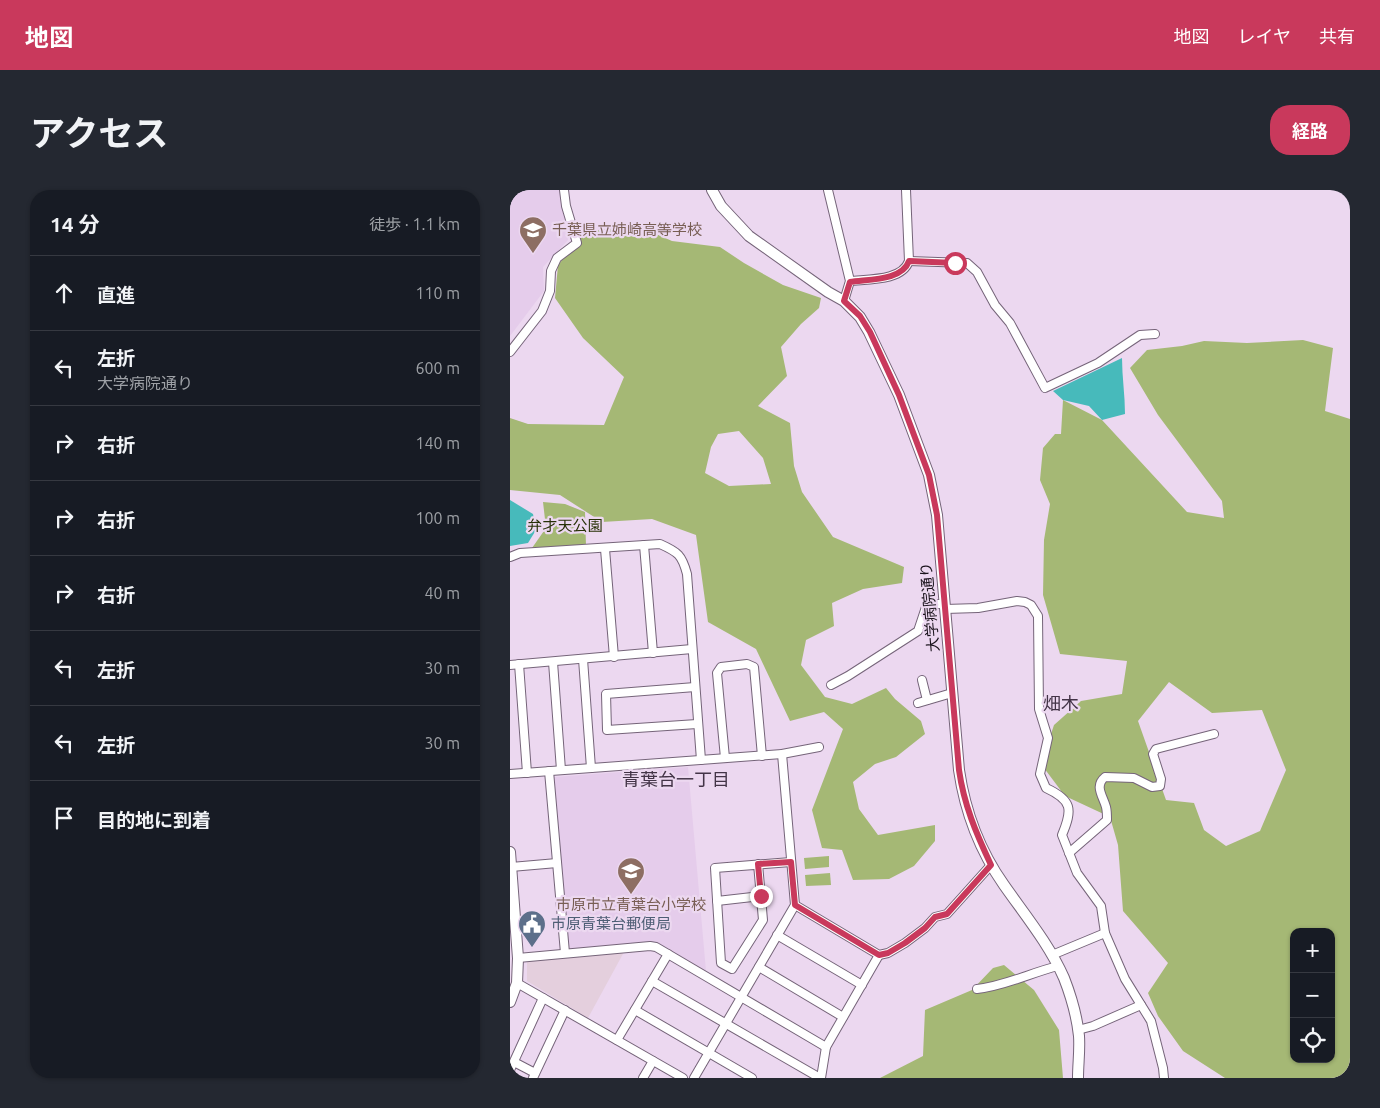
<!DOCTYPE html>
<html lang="ja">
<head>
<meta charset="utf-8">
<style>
  body { margin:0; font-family:Ubuntu,"Noto Sans JP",sans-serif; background:#242831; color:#f1f3f6 }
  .controls { position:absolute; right:15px; bottom:15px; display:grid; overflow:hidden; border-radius:10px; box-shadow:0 1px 4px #0004 }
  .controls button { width:45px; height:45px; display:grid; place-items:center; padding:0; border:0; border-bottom:1px solid #363941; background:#171b24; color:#f1f3f6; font:25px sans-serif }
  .stop { position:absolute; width:15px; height:15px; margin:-11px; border:4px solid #c9395c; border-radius:50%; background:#fff }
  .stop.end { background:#c9395c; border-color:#fff; box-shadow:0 1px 5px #0008 }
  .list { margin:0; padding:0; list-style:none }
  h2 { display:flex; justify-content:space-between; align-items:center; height:65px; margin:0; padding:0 20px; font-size:21px }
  h2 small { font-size:16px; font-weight:400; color:#9ea1a6 }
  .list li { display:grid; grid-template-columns:32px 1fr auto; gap:15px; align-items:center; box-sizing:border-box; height:75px; padding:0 20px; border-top:1px solid #363941 }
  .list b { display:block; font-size:19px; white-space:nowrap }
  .list p { margin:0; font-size:16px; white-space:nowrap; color:#9ea1a6 }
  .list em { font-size:16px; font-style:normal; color:#9ea1a6 }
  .icon { flex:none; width:28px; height:28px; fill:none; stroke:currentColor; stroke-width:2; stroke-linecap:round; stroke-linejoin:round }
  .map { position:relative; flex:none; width:840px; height:888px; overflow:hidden; border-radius:20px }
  header { display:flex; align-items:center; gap:30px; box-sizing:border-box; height:70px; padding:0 25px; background:#c9395c; color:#fff }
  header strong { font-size:24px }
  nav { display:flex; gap:28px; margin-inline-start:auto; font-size:18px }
  .intro { display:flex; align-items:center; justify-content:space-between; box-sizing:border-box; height:120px; padding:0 30px }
  h1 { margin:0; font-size:35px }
  .button { padding:12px 22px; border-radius:20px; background:#c9395c; color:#fff; font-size:18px; font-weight:700 }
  main { display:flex; gap:30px; padding:0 30px }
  aside { flex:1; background:#171b24; border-radius:20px; box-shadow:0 1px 4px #0004 }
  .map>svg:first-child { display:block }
  .commercial { fill:#e4cfdd }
  .built { fill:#e5cceb }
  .green { fill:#a5b875; fill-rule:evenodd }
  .water { fill:#47babb }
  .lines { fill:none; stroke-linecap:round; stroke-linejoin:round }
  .minor-casing { stroke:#756479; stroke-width:10 }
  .tertiary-casing { stroke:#756479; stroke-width:12 }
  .minor { stroke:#fff; stroke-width:8 }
  .tertiary { stroke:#fff; stroke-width:10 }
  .route { stroke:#c9395c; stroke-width:6 }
  .labels { text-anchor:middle; stroke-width:4.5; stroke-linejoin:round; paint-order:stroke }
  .education-label { font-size:15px; fill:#785e54; stroke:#ecd8f0; text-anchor:start }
  .park-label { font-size:15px; fill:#273006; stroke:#ecd8f0 }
  .street-label { font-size:15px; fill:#19121b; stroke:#ecd8f0 }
  .service-label { font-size:15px; fill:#4e5e75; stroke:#ecd8f0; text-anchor:start }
  .quarter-label { font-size:18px; fill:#433447; stroke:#ecd8f0 }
</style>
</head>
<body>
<header>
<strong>地図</strong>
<nav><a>地図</a><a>レイヤ</a><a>共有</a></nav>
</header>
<div class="intro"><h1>アクセス</h1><a class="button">経路</a></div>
<main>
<aside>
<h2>14 分<small>徒歩 · 1.1 km</small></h2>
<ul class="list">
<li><svg class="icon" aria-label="ahead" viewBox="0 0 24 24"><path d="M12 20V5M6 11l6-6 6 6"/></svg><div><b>直進</b></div><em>110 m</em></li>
<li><svg class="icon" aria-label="left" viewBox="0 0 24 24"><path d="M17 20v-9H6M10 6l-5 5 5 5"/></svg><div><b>左折</b><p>大学病院通り</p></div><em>600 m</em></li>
<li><svg class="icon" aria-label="right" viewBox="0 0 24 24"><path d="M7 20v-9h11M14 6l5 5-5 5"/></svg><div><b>右折</b></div><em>140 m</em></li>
<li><svg class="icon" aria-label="right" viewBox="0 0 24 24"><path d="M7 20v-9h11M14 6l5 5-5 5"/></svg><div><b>右折</b></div><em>100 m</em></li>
<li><svg class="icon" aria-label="right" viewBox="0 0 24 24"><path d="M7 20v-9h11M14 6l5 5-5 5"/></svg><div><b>右折</b></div><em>40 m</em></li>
<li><svg class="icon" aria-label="left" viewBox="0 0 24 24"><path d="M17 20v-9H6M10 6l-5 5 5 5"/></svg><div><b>左折</b></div><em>30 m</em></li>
<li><svg class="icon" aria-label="left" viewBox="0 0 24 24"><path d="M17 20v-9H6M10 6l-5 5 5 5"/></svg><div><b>左折</b></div><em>30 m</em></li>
<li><svg class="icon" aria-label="arrive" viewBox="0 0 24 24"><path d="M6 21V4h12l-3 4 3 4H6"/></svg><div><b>目的地に到着</b></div></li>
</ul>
</aside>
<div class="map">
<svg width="840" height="888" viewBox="0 0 840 888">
  <rect width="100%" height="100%" fill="#ecd8f0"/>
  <!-- commercial -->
  <polygon class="commercial" points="114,762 78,828 17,791 17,770"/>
  <!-- built -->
  <g class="built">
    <polygon points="0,0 50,0 58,50 33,77 34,101 0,146"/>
    <polygon points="178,577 196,781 146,752 59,759 56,757 43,588 45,587"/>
  </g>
  <!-- green -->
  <g class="green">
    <path d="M121 33 162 51 210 57 234 73 273 95 311 108 309 118 291 134 271 157 277 186 248 216 280 233 284 276 292 302 323 347 394 377 392 393 353 399 322 413 324 436 296 450 291 475 315 507 342 514 376 498 385 509 411 531 415 544 386 567 365 574 343 592 349 619 368 645 425 635V651L404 676 379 689 343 690 332 660 312 658 302 620 333 539 314 522 280 531 246 459 198 432 186 345 142 329 92 332 50 305 0 300V228L18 234 94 235 114 187 73 148 45 108 48 75 74 43ZM229 241 253 268 261 294 219 296 195 283 201 257 208 244Z"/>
    <path d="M793 150 823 158 815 221 840 229V888H715L673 861 648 826 638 803 658 773 613 721 608 655 600 627 555 606 531 574 544 535 571 511 612 504 617 471 550 464 533 405 534 350 540 314 530 290 533 258 545 244H551L553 210 592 230 677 322 714 328 712 311 648 225 620 178 637 160 672 156 694 151 737 153ZM659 492 702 523 752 520 776 580 750 641 716 656 694 640 684 613 656 610 628 531ZM784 742H821V869H784Z"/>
    <polygon points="33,312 55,314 75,322 76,356 22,358 36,338"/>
    <polygon points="319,666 319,677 295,679 294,668"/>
    <polygon points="320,683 321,695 296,696 295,685"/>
    <polygon points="494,775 524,800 549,840 553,888 370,888 413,866 415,820 462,800 483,778"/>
  </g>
  <!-- water -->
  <g class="water">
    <path d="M612 168C612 187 615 205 615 224L592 230 579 216 553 210 543 201Z"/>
    <polygon points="0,310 23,324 26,340 18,353 0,356"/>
  </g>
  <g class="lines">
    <!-- minor casing -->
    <g class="minor-casing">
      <g id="minor">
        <polyline points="318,0 340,91 334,111"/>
        <polyline points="399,71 457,73 467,82 485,115 500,133 535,198 588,173 630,145 645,144"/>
        <path d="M340 91C359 89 392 91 399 71L396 0"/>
        <polyline points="0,162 32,121 40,101 41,81 47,68 67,53 56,16 54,0"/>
        <polyline points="134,355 143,463"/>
        <polyline points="95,359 104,467"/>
        <path d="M0 367 10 363 150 354C168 362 172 365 177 384L191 570"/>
        <path d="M435 419 468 418 507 411 515 412 521 415 528 426 529 519 538 548 530 584 536 598C562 610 563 619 552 645L567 683 591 716 595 743 615 789 641 831 653 878 654 888"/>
        <polyline points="73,469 81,578"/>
        <polyline points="43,472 51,580"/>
        <polyline points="9,474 17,583"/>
        <polyline points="0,475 182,459"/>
        <polyline points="412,490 417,510"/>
        <polyline points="321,495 338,486 408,441 417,414 435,414"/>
        <polyline points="185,497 96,504 97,540 187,534"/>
        <polyline points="408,513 442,503"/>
        <polyline points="215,568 207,483 211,477 237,474 244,477 252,566"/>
        <polyline points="39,581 55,763"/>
        <polyline points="0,584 272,564 309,557"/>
        <path d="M559 663 597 630C597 626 597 621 596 617 593 606 584 596 595 587L624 588 642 597 650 596 651 589 643 564 646 559 704 544"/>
        <polyline points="248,674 253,730 222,779 211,773 205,678 281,672"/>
        <polyline points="1,677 47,673"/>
        <polyline points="207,711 251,706"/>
        <polyline points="285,715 369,765 378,763 395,753 415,738 425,727 437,724 481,675"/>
        <polyline points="267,745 352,795"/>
        <polyline points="542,765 595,743"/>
        <polyline points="8,768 140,756 146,757 316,857"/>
        <polyline points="249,777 333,827"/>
        <polyline points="142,791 310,888"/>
        <polyline points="7,793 173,888"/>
        <path d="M467 799C495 796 520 783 548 776"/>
        <polyline points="125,820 242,888"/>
        <polyline points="568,840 583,836 631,815"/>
        <polyline points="107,850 158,764"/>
        <polyline points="4,872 25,883"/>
        <polyline points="0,880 33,808"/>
        <polyline points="23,888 55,820"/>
        <polyline points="133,888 143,871"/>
        <polyline points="184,888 285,715 272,564"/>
        <polyline points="311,888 316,857 369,765"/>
      </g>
    </g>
    <!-- tertiary casing -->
    <g class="tertiary-casing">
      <g id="tertiary">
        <path d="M202 0 211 16 239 46 318 102 334 111 350 127 359 142 389 205 419 285 427 325 449 580C455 621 470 661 494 695 515 725 539 754 554 788 561 806 567 827 569 846 570 860 568 874 568 888"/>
        <polyline points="0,662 8,768 7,793 0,812"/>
      </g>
    </g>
    <!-- minor -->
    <use href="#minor" class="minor"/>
    <!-- tertiary -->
    <use href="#tertiary" class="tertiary"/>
  </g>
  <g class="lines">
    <!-- route -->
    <path class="route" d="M251 706 248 674 281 672 285 715 369 765 378 763 395 753 415 738 425 727 437 724 481 675C466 643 454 615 449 580L427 325 419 285 389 205 360 142 350 126 334 111 340 92C358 89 392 91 399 71L445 73"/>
  </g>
  <!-- icons -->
  <defs>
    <g id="school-pin" transform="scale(1.4375)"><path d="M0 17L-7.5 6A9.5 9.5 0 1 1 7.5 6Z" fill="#8d6e63" stroke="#ecd8f0"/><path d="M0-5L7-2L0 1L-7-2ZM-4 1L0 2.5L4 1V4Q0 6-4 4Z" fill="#fff"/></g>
    <g id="civic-pin" transform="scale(1.4375)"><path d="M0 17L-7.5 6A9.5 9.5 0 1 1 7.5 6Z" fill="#5c6f8a" stroke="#ecd8f0"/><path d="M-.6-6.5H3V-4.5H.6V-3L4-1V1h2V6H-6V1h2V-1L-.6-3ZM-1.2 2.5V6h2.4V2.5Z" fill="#fff"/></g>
  </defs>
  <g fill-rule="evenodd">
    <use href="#school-pin" x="23" y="40"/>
    <use href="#school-pin" x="121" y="681"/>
    <use href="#civic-pin" x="22" y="734"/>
  </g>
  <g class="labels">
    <!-- education labels -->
    <g class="education-label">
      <text x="42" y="45">千葉県立姉崎高等学校</text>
      <text x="121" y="720" text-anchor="middle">市原市立青葉台小学校</text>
    </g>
    <!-- park labels -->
    <g class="park-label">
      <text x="55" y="341">弁才天公園</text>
    </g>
    <!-- street labels -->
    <g class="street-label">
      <text transform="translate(420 417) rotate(-95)" y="5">大学病院通り</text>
    </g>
    <!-- service labels -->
    <g class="service-label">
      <text x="41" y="739">市原青葉台郵便局</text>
    </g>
    <!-- quarter labels -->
    <g class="quarter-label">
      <text x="551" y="520">畑木</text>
      <text x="166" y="596">青葉台一丁目</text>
    </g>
  </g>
</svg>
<div class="controls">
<button>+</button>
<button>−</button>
<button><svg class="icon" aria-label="locate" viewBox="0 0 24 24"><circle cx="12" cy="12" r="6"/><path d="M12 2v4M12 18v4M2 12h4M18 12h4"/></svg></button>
</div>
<div class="stop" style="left:445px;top:73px"></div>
<div class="stop end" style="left:251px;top:706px"></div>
</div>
</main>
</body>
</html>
